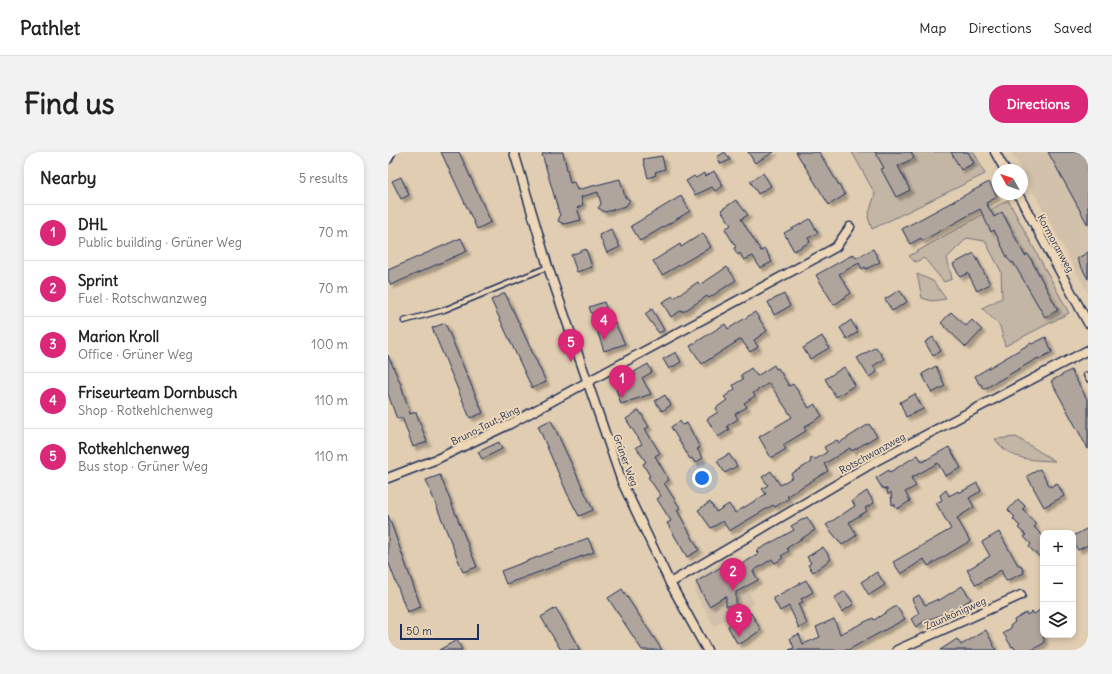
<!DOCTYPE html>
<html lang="en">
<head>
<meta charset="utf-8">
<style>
  body { margin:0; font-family:Delius,sans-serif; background:#f2f2f2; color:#222 }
  .controls { position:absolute; right:12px; bottom:12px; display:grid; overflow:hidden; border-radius:8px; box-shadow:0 2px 6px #0003 }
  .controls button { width:36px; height:36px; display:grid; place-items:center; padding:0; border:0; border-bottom:1px solid #e0e0e0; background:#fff; color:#222; font:20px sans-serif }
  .compass { position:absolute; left:604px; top:12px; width:36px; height:36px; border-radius:50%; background:#fff; box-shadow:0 2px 6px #0003; rotate:310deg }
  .scale { position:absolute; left:12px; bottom:10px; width:79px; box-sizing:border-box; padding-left:4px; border:2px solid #1b2f5e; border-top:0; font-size:11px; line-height:14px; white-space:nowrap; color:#1b2f5e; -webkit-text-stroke:3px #eed7b6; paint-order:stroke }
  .you { position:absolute; left:314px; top:326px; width:14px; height:14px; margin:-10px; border:3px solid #fff; border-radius:50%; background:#1a73e8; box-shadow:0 0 0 6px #1a73e833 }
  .badge { display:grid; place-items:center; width:26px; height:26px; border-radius:50%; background:#db2777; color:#fff; font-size:13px; font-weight:700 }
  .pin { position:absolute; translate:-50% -33px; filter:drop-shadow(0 1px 2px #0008) }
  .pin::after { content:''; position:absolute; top:21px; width:14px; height:12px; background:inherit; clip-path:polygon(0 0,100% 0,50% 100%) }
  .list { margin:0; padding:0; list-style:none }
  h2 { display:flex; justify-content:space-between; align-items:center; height:52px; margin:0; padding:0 16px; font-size:17px }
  h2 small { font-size:13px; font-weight:400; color:#767676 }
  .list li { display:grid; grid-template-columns:26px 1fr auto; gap:12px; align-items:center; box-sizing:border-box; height:56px; padding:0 16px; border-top:1px solid #e0e0e0 }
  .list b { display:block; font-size:15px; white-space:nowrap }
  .list p { margin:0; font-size:13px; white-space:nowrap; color:#767676 }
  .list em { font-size:13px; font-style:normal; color:#767676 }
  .icon { flex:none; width:22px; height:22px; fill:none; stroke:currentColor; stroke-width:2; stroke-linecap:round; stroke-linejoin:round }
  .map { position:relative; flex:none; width:700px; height:498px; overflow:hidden; border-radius:16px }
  header { display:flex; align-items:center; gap:24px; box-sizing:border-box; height:56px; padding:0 20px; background:#fff; border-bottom:1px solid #e0e0e0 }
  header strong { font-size:19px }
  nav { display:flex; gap:22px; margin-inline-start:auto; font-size:14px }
  .intro { display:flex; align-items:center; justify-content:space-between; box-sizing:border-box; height:96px; padding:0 24px }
  h1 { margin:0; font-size:28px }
  .button { padding:10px 18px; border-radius:16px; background:#db2777; color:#fff; font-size:14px; font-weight:700 }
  main { display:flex; gap:24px; padding:0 24px }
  aside { flex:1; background:#fff; border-radius:16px; box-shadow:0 2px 6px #0003 }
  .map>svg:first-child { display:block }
  .built { fill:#d2c1ab }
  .green { fill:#c4b6a4; stroke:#707281 }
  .building { fill:#b0a59c; stroke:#1b2f5e; filter:url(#shadow) }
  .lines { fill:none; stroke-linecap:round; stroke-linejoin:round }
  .service-casing { stroke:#1b2f5e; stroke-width:7 }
  .minor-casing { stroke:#1b2f5e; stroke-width:11 }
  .service { stroke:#eed7b6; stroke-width:4 }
  .minor { stroke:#eed7b6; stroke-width:8 }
  .labels { text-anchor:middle; stroke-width:4; stroke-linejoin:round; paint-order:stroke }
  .street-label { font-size:10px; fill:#1b2f5e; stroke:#eed7b6 }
</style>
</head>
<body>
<header>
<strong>Pathlet</strong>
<nav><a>Map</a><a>Directions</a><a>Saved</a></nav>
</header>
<div class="intro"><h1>Find us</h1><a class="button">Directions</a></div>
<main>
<aside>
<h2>Nearby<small>5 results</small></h2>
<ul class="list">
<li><span class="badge">1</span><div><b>DHL</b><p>Public building · Grüner Weg</p></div><em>70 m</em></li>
<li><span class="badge">2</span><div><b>Sprint</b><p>Fuel · Rotschwanzweg</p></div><em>70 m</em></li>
<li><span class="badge">3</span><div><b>Marion Kroll</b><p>Office · Grüner Weg</p></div><em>100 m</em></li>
<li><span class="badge">4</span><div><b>Friseurteam Dornbusch</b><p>Shop · Rotkehlchenweg</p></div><em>110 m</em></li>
<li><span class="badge">5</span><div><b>Rotkehlchenweg</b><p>Bus stop · Grüner Weg</p></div><em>110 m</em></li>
</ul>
</aside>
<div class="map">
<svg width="700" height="498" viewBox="0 0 700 498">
  <defs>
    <filter id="shadow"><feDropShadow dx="3.5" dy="3.5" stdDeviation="1" flood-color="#0004"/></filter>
  </defs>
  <rect width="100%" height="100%" fill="#e1cdb1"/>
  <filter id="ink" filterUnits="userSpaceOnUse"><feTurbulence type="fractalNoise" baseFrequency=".025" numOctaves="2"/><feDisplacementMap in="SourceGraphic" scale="8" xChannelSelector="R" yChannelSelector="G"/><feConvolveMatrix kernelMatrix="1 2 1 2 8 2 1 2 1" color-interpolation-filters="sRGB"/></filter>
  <g filter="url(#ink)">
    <!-- built -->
    <g class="built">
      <polygon points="623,0 700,0 700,141 634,18"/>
      <polygon points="340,406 367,451 326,474 307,441 308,426"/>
    </g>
    <!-- green -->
    <g class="green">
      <polygon points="464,0 586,0 597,22 484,77 480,65 487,42"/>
      <polygon points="620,48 681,161 617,194 612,174 594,156 614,146 613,119 597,89 579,86 559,106 564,127 556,130 536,106 527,110 521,104"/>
      <polygon points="529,122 545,129 558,147 544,149 534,146"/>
      <path d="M628 285 667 309C643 308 623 309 607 287Z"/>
    </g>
    <!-- building -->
    <g class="building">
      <polygon points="53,0 71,0 103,70 89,77"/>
      <polygon points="164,0 175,0 182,31 186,30 189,38 232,27 237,45 242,48 238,54 217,60 210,56 213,52 210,40 193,45 195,53 189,56 193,68 176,72 170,69 172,64 154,2"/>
      <polygon points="337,0 342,8 333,12 329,5"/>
      <polygon points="360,0 386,0 367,11"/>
      <polygon points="408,0 431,0 457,43 441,53"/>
      <polygon points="487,0 523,0 526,6 510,14 522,38 508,45 493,17 496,16"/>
      <polygon points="563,0 580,0 586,11 573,18"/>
      <polygon points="660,0 700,0 700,73"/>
      <polygon points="274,4 277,17 267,20 268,23 260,26 255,7"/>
      <polygon points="326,19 335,34 327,39 324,35 307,43 298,29 306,24 308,26 316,21 318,24"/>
      <polygon points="375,21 383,34 370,42 362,29"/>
      <polygon points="13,25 21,43 13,47 4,29"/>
      <polygon points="601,30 609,45 598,51 606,65 614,60 637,104 640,102 670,158 657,165 625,110 624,111 620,107 606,78 603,80 592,57 534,89 533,86 522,92 514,77"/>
      <polygon points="293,44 302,59 252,89 243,74"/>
      <polygon points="348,48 360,63 353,67 373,99 377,97 384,110 372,116 365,104 356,108 352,101 350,103 346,96 348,95 337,77 343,73 333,58"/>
      <polygon points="422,67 430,81 420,86 422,90 406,99 396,81"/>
      <polygon points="223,77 232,95 219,101 211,83"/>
      <polygon points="315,81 323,95 274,123 265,109 292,92 293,95"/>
      <polygon points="73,86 79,99 3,133 0,127 0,118"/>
      <polygon points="198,97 204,115 189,120 183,103"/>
      <polygon points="485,97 492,110 478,117 477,115 474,117 471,111 451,122 463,141 446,153 428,123 466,102 468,106"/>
      <polygon points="700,100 700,127 689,107"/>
      <polygon points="586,101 602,132 589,139 580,121 572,125 565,112"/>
      <polygon points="339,115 348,128 321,146 319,144 295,160 294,158 283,165 274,150 285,144 286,146 310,130 312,133"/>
      <polygon points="512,138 519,150 504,159 497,147"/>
      <polygon points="117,141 158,230 144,236 103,148"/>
      <polygon points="396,142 402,154 386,163 380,150"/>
      <polygon points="216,150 223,170 226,169 237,192 216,199 201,155"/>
      <polygon points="264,157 276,178 271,181 257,162"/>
      <polygon points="367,160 379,179 366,188 370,195 362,200 353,187 314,212 302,194 337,172 340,177"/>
      <polygon points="563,160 578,174 584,168 594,178 578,195 553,171"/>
      <polygon points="463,168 470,180 459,187 452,176"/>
      <polygon points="57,171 95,261 82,266 44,176"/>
      <polygon points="434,184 441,196 422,207 415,196"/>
      <polygon points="545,185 553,199 545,204 537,190"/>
      <polygon points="658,185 664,200 651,207 650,206 596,237 593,232 591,232 587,224 643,191 644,192"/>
      <polygon points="488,195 496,207 485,214 489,220 481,225 469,206"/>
      <polygon points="288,200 293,210 281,217 275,207"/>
      <polygon points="0,203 13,233 22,262 28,260 39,290 25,295 14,265 9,267 0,242"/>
      <polygon points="260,212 264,220 254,226 263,242 233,252 226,231 248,223 246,220"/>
      <polygon points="386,213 388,217 390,216 401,234 405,232 421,256 427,252 434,264 416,275 418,279 395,293 398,297 383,306 371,285 404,265 381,231 365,241 367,244 356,251 359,255 347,262 350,267 339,274 341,278 330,285 319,267 330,260 328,256 339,248 336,245 347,237 345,233 355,227 353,223 363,216 369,224"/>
      <polygon points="548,214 557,234 544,241 534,222"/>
      <polygon points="456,215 467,233 448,245 437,227"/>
      <polygon points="683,218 700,249 700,297 663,229"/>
      <polygon points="527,242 535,257 518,265 512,250"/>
      <polygon points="277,243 283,253 274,259 267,249"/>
      <polygon points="251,258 261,275 257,277 272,301 267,304 281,328 276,331 292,356 289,358 311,398 299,405 279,371 283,369 269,347 273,344 260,325 262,324 255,312 258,310 248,295 254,292 238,267"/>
      <polygon points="163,268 205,358 191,364 179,341 150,274"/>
      <polygon points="292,269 294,273 299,271 312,296 309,297 315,306 307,311 304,306 302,307 283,275"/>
      <polygon points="481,272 489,284 464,299 462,296 436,312 440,319 399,344 401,346 387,355 385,353 341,379 335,369 323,376 310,358 322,350 328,360 341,352 347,361 378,342 374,337 380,333 374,325 383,319 392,333 405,325 403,322 422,311 423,306 428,307 439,300 436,295 449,288 451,291"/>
      <polygon points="111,290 114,297 94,307 90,300"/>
      <polygon points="561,295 573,316 557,324 550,311 523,326 528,334 517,340 522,349 509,357 506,352 504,353 503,340 500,343 499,337 494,336 488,326 501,318 502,320 530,303 534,310"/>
      <polygon points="341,302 349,314 337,321 329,309"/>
      <polygon points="652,317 662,335 669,331 676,344 656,355 639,324"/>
      <polygon points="52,323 89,415 75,420 38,328"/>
      <polygon points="589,331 593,339 581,346 586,355 569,366 582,389 540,414 536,407 513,422 505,410 563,377 548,351 554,348 552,343 558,338 561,344 570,339 571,341"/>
      <polygon points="479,339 486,351 477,356 479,359 461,370 469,383 454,393 438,373 467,354 464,349"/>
      <polygon points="630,347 637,354 635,357 648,373 646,375 655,384 655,408 641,395 643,392 636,385 638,383 630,376 632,374 625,367 627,365 620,358"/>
      <polygon points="0,363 33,455 19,460 0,409"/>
      <polygon points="419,365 427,378 399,396 401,399 393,404 395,406 387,411 384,407 365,419 370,428 348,440 348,454 338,454 338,444 321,454 308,430 338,412 338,421 371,402 368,399 406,378 403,374"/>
      <polygon points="700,376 700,393 690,398 685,390 685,384"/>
      <polygon points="611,380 630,413 633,413 636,421 618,429 613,418 588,433 579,418 602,404 594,390"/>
      <polygon points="200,386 206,400 118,432 113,419"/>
      <polygon points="435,395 443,407 425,420 420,413 423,411 419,405"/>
      <polygon points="489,420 497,433 481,443 473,430"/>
      <polygon points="418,428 425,440 413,447 415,450 410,452 419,472 411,476 401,454 392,459 385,446"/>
      <polygon points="574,434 583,447 568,457 535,470 528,475 523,467 531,461 524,447 531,443 537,453 550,447 550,449"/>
      <polygon points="234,437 241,448 274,498 254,498 220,446"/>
      <polygon points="457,439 466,452 454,460 446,446"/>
      <polygon points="508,454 517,467 460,498 401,498 406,496 402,486 411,482 415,492 432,485 428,475 446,467 452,482 485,466 486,468"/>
      <polygon points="168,456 192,498 173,498 153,465"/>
      <polygon points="652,458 655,463 656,491 644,498 628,498 625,494 624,495 615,481 623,476 622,474 627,470 626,468 638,461 639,463 644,460 646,462"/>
      <polygon points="363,461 373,478 354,491 349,491 340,475 343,470"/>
      <polygon points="598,478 608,498 552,498 569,487 573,493"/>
      <polygon points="69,488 74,498 51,498"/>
    </g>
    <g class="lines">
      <!-- service casing -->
      <g class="service-casing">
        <g id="service">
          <polyline points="16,169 56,158 160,115"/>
          <polyline points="698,223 700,227"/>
        </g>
      </g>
      <!-- minor casing -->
      <g class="minor-casing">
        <g id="minor">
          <polyline points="126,0 160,115 234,330 282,431 319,498"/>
          <polyline points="607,0 617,18"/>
          <polyline points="0,7 3,0"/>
          <polyline points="630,42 700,171"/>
          <polyline points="0,326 49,307 122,272 439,100 448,95 462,75"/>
          <polyline points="282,431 488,309 700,198"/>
          <polyline points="509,498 633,443"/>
        </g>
      </g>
      <!-- service -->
      <use href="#service" class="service"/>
      <!-- minor -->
      <use href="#minor" class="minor"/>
    </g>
  </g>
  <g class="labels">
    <!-- street labels -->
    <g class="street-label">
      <text transform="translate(668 91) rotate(61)" y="4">Kormoranweg</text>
      <text transform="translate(97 273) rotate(-27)" y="4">Bruno-Taut-Ring</text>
      <text transform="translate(484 301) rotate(-29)" y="4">Rotschwanzweg</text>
      <text transform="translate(238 308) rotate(70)" y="4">Grüner Weg</text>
      <text transform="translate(567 461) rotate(-24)" y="4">Zaunkönigweg</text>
    </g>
  </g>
</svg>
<div class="controls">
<button>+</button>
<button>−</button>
<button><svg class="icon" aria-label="layers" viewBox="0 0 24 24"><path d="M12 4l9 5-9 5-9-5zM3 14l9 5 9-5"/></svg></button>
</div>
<svg class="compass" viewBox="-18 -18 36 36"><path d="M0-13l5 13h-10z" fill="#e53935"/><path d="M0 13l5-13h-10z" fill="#767676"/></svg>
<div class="scale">50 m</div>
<div class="you"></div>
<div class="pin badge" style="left:234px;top:246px">1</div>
<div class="pin badge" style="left:345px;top:439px">2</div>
<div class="pin badge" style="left:351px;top:485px">3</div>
<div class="pin badge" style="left:216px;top:188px">4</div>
<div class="pin badge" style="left:183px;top:210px">5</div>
</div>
</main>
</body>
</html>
